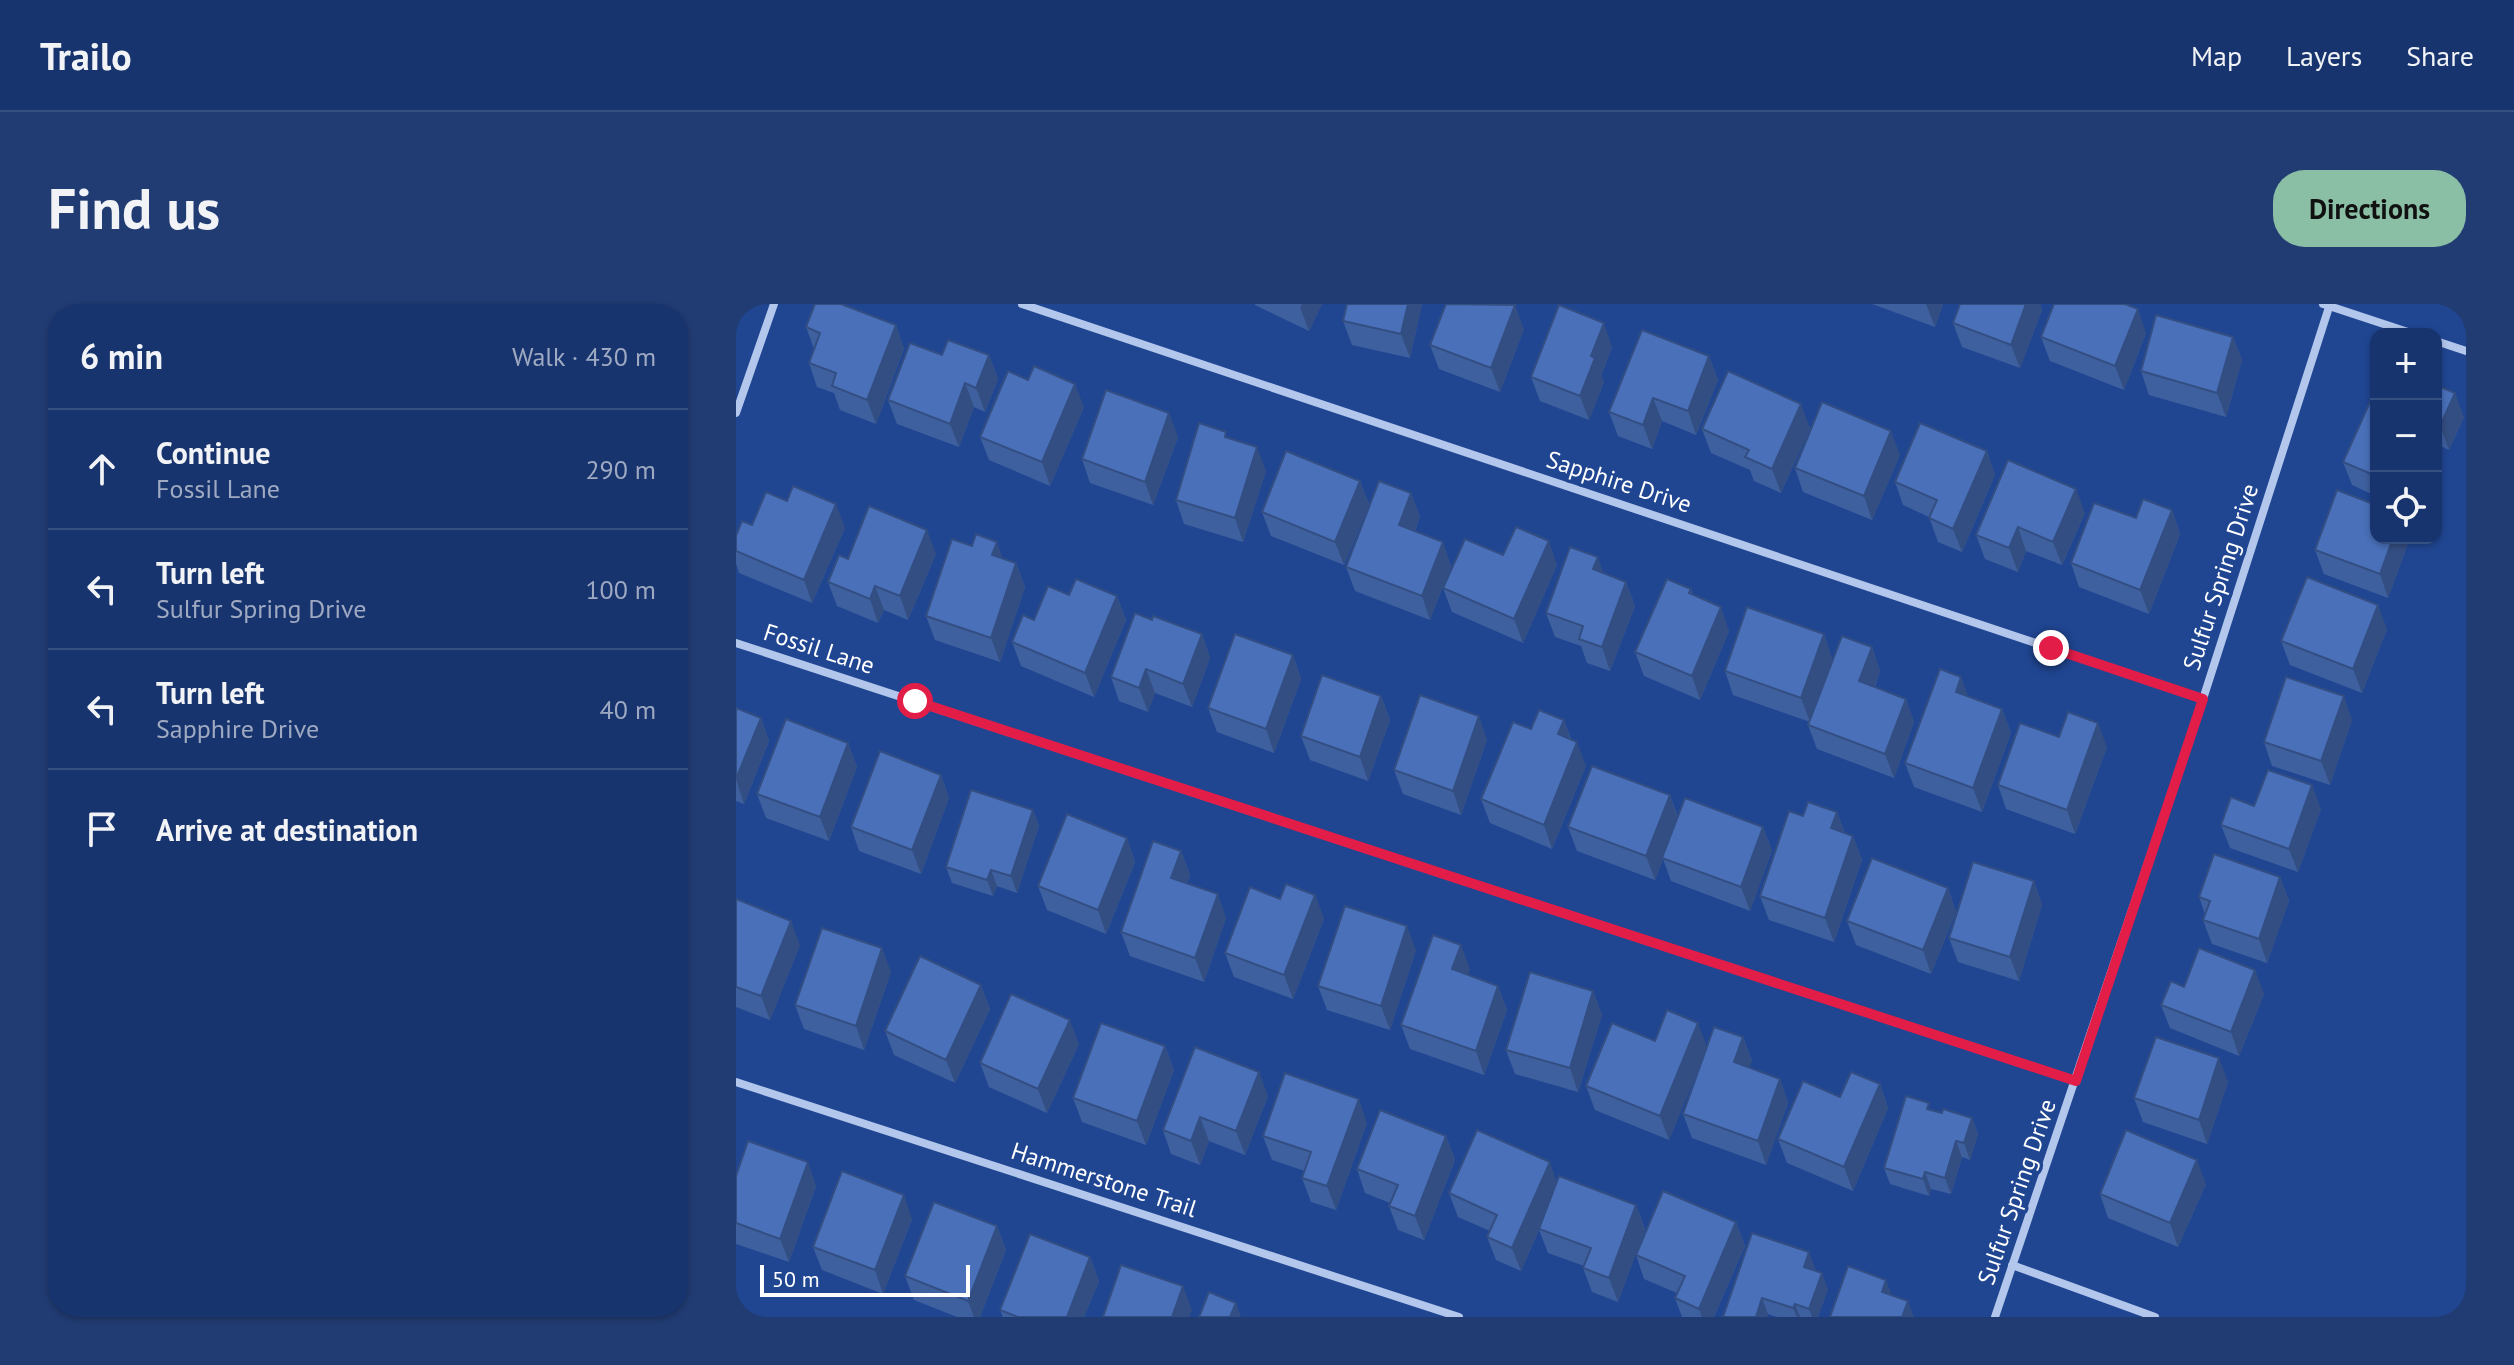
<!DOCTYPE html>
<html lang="en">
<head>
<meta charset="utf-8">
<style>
  body { margin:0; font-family:"PT Sans",sans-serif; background:#213c73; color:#f1f3f6 }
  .controls { position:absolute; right:24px; top:24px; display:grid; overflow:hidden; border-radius:16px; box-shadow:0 2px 6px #0004 }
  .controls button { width:72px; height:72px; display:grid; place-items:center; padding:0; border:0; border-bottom:2px solid #364f81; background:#18346e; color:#f1f3f6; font:40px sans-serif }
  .scale { position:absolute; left:24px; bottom:20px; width:210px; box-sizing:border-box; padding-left:8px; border:4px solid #fff; border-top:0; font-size:22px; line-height:28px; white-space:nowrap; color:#fff; -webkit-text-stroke:6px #204692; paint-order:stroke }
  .stop { position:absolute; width:24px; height:24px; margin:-18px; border:6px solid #e11d48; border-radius:50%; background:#fff }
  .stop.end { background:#e11d48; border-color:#fff; box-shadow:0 2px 8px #0008 }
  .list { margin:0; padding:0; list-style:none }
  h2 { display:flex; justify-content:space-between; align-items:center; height:104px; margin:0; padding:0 32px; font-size:34px }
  h2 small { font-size:26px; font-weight:400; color:#9faac2 }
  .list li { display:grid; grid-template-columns:52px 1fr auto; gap:24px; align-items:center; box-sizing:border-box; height:120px; padding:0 32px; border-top:2px solid #364f81 }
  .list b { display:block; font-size:30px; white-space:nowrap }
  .list p { margin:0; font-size:26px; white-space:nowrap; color:#9faac2 }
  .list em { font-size:26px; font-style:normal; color:#9faac2 }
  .icon { flex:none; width:44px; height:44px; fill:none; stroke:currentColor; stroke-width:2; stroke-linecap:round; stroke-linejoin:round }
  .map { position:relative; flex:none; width:1730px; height:1013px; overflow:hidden; border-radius:32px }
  header { display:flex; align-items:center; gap:48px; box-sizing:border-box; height:112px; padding:0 40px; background:#18346e; border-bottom:2px solid #364f81 }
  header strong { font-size:38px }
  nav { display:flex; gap:44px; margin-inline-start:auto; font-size:28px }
  .intro { display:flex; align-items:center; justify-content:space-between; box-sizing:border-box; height:192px; padding:0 48px }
  h1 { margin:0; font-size:56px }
  .button { padding:20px 36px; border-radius:32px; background:#8abfa5; color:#111; font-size:28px; font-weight:700 }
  main { display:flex; gap:48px; padding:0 48px }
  aside { flex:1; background:#18346e; border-radius:32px; box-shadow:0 2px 6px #0004 }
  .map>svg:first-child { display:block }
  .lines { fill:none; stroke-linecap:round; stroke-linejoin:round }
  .minor { stroke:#b3c7ed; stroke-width:8 }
  .wall { fill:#3f609f }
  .shaded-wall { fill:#334e82 }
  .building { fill:#4970b9; stroke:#334e82; stroke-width:2 }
  .route { stroke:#e11d48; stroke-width:10 }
  .labels { text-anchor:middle; stroke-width:7; stroke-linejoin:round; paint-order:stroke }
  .street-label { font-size:24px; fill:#fff; stroke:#204692 }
</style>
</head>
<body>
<header>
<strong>Trailo</strong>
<nav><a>Map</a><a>Layers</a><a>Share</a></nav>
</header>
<div class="intro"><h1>Find us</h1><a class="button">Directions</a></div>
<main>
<aside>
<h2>6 min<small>Walk · 430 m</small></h2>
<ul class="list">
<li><svg class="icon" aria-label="ahead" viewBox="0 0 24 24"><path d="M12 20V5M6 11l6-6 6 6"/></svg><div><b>Continue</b><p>Fossil Lane</p></div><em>290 m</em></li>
<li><svg class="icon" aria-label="left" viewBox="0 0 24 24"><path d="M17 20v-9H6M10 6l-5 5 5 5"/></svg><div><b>Turn left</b><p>Sulfur Spring Drive</p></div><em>100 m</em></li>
<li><svg class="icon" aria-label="left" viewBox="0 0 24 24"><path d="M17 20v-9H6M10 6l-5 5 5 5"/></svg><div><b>Turn left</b><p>Sapphire Drive</p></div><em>40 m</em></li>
<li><svg class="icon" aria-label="arrive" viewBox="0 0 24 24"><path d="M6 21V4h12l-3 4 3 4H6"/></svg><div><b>Arrive at destination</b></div></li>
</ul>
</aside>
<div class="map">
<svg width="1730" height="1013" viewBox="0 0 1730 1013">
  <rect width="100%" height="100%" fill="#204692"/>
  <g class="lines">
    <!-- minor -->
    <g class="minor">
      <polyline points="286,0 1467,395"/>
      <polyline points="1587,0 1678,30"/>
      <polyline points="1700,37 1730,47"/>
      <polyline points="0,109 38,0"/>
      <polyline points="0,339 1340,777"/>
      <polyline points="0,778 723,1013"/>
      <polyline points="1276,961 1419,1013"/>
      <polyline points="1259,1013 1467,395 1594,0"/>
    </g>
  </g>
  <!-- wall -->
  <g class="wall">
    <polygon points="519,0 586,0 573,27 519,1"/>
    <polygon points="686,0 674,54 616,41 607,17"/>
    <polygon points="1136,0 1207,0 1199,23"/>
    <polygon points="1224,0 1304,0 1306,6 1284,64 1226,43 1217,19"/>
    <polygon points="160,21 168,45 140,120 104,106 98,89 81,83 73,59 78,45 70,23"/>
    <polygon points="788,25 764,88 703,65 694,41"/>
    <polygon points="1410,29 1388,86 1314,57 1305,33"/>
    <polygon points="1497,33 1506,56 1490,113 1413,91 1405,67"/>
    <polygon points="876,43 865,72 868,78 853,116 804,97 795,73"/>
    <polygon points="206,51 253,51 262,75 249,108 238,103 223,143 161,120 152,96"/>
    <polygon points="973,52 982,76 960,131 926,117 916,145 882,132 873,108"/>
    <polygon points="1700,81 1728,113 1713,146 1700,140"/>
    <polygon points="1640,87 1640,192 1616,181 1607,158"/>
    <polygon points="348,103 314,182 253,156 244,133"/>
    <polygon points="1074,124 1045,189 1018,177 1014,166 975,149 966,125"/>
    <polygon points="442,133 417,201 354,179 346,155"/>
    <polygon points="493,134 530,167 507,238 448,220 440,196"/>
    <polygon points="1251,147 1259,171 1226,248 1202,238 1193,213 1167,201 1159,178"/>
    <polygon points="1164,151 1136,216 1067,188 1059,164"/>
    <polygon points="624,177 633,200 608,261 535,232 526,208"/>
    <polygon points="675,189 684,213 679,227 715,262 694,316 619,287 610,263"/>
    <polygon points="1436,206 1444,230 1413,310 1343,283 1335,259 1400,214"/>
    <polygon points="1349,209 1326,261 1290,247 1282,268 1249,255 1240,231"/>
    <polygon points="16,221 109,224 76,299 3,269 0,259 0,232"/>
    <polygon points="1640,234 1674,234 1652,294 1588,270 1579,246"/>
    <polygon points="200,250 172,316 148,306 142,319 101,302 92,278 112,255"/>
    <polygon points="767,251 821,261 787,339 716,308 707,284"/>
    <polygon points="267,254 280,259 289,283 264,358 199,336 190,312"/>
    <polygon points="867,269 890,278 899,302 874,367 851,359 845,342 819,333 810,309"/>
    <polygon points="955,285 957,292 993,327 964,396 908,372 899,348"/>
    <polygon points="333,291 381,292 390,316 358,393 285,362 276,338 298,316"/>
    <polygon points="416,316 466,330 474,354 456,403 419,389 412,408 383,397 375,373"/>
    <polygon points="1651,325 1626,389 1554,361 1545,337"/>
    <polygon points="1088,330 1096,354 1075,415 1136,343 1144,367 1139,383 1170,395 1178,418 1158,474 1081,445 1072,421 1074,418 997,391 989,367"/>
    <polygon points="557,351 565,375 538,449 481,428 472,404"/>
    <polygon points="645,392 654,416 632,477 574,456 565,432"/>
    <polygon points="1232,393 1266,405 1275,429 1246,508 1178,483 1169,459"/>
    <polygon points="0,404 25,414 33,437 8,500 0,497"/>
    <polygon points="828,416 835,435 850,462 816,545 754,519 745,495 795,425"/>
    <polygon points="1616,416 1594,481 1536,462 1528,438"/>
    <polygon points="1323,433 1371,443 1339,530 1270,505 1262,481"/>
    <polygon points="751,436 725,511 667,490 658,466"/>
    <polygon points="112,439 121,463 93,537 30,514 21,490"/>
    <polygon points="205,471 213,494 185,570 123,547 115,523"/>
    <polygon points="934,491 942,513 1027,523 1036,547 1014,607 935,577 927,555 919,576 841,547 832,523"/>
    <polygon points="1518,502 1585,505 1562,568 1494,544 1485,521"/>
    <polygon points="297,506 303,522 281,589 261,582 257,592 216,579 210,563"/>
    <polygon points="1101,508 1109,529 1117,532 1126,556 1098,638 1033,616 1024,592 1067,512"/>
    <polygon points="391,534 399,558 370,630 311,606 302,582"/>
    <polygon points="445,547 454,571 451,579 490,614 468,678 394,652 385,628"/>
    <polygon points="1544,573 1553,597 1531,659 1476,640 1467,616 1469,610 1463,593"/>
    <polygon points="1298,577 1306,601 1283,677 1222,658 1213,634"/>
    <polygon points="1212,584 1220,608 1195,670 1120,641 1111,617"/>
    <polygon points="579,591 588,615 557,695 498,673 489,649 544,595"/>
    <polygon points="0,595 64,641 34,716 0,703"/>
    <polygon points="680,646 654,726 591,706 582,682"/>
    <polygon points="734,665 731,671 762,682 771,706 748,771 674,745 665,721"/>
    <polygon points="155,668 128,746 68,725 59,701"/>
    <polygon points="245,681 254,705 219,779 158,751 149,727"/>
    <polygon points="1448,683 1528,690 1503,752 1434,724 1425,701"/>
    <polygon points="857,687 866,711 842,788 779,770 770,746"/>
    <polygon points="1007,733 1016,757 1013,764 1044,775 1052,799 1030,861 956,834 947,810"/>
    <polygon points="919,737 971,743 933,836 859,806 850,782"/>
    <polygon points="343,740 311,809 253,783 244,759"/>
    <polygon points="429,742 438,766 410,841 346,818 337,794"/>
    <polygon points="1492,778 1471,840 1407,818 1398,794"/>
    <polygon points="1144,780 1152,804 1117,887 1051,859 1042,835 1104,793"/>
    <polygon points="532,792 509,851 473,837 464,861 435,850 427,826"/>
    <polygon points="1196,806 1206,809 1236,814 1242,830 1234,856 1226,853 1215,890 1195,885 1193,892 1154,880 1148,864"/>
    <polygon points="631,819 600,906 575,898 566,874 569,867 536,856 527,832"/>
    <polygon points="710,832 719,856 688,936 662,926 653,902 654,899 629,889 621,865"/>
    <polygon points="0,872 80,882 53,958 0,940"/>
    <polygon points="821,878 900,901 909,925 882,998 856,988 847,964 848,962 812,949 803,926 785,967 760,956 751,933 754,927 722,913 713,889"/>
    <polygon points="1470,880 1442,943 1372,914 1364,890"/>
    <polygon points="176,915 147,990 86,966 77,943"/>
    <polygon points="1000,918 1009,942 978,1013 946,1013 939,994 941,989 908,975 900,951"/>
    <polygon points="261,922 270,946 244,1013 221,1013 178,996 169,972"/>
    <polygon points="354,953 363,977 348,1013 267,1013 264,1006"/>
    <polygon points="1079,964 1079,966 1092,985 1082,1013 1041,1013 1032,1010 1031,1013 987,1013"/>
  </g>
  <!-- shaded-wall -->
  <g class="shaded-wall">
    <polygon points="566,0 586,0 573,27 564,3"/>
    <polygon points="672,0 686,0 674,54 665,30"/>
    <polygon points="1190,0 1207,0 1199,23"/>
    <polygon points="1290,0 1304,0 1306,6 1284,64 1275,41"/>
    <polygon points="779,1 788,25 764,88 755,64"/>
    <polygon points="1402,5 1410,29 1388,86 1379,62"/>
    <polygon points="868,19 876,43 865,72 868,78 853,116 844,92 855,52"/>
    <polygon points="160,21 168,45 140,120 131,96"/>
    <polygon points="1497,33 1506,56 1490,113 1481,89"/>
    <polygon points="253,51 262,75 249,108 240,84"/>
    <polygon points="973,52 982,76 960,131 952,107"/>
    <polygon points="229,79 238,103 223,143 214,120"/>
    <polygon points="339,80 348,103 314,182 306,158"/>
    <polygon points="1719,89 1728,113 1713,146 1704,122"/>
    <polygon points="917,94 926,117 916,145 907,121"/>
    <polygon points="1065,100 1074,124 1045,189 1036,165"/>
    <polygon points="433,109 442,133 417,201 409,178"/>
    <polygon points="1155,127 1164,151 1136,216 1128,192"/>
    <polygon points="521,143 530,167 507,238 499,214"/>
    <polygon points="1251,147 1259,171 1226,248 1217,225"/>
    <polygon points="624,177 633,200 608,261 599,238"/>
    <polygon points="1340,185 1349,209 1326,261 1317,238"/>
    <polygon points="675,189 684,213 672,245 663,221"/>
    <polygon points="100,200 109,224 76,299 68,276"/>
    <polygon points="1436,206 1444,230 1413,310 1404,286"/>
    <polygon points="1282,223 1290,247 1282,268 1273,244"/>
    <polygon points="191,226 200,250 172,316 164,292"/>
    <polygon points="1657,234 1674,234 1652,294 1644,270"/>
    <polygon points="813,237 821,261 787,339 778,315"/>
    <polygon points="261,238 269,261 256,251"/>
    <polygon points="707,238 715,262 694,316 686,292"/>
    <polygon points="862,253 870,277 857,265"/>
    <polygon points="280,259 289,283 264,358 255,334"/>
    <polygon points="890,278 899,302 874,367 866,343"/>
    <polygon points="139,282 148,306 142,319 134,295"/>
    <polygon points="381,292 390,316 358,393 349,369"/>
    <polygon points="1642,301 1651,325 1626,389 1617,365"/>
    <polygon points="985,303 993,327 964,396 956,372"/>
    <polygon points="466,330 474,354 456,403 447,380"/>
    <polygon points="1088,330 1096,354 1074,418 1065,394"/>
    <polygon points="1136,343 1144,367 1132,401 1123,377"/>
    <polygon points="557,351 565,375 538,449 530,425"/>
    <polygon points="410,365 419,389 412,408 403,384"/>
    <polygon points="1225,373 1234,397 1220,388"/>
    <polygon points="645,392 654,416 632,477 624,453"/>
    <polygon points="1608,392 1616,416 1594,481 1585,457"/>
    <polygon points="1170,395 1178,418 1158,474 1149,450"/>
    <polygon points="1266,405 1275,429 1246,508 1237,484"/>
    <polygon points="743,412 751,436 725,511 717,487"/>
    <polygon points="25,414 33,437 8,500 0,475"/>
    <polygon points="828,416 836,440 822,430"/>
    <polygon points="1362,419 1371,443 1339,530 1331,506"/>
    <polygon points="841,438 850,462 816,545 808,521"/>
    <polygon points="112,439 121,463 93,537 84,513"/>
    <polygon points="205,471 213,494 185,570 176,546"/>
    <polygon points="1576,481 1585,505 1562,568 1553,545"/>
    <polygon points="934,491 942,515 919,576 910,552"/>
    <polygon points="297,506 303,522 281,589 275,572"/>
    <polygon points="1101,508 1110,532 1095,524"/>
    <polygon points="1027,523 1036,547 1014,607 1005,583"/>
    <polygon points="1117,532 1126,556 1098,638 1089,614"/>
    <polygon points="391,534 399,558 370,630 362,606"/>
    <polygon points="445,547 454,571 444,598 435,574"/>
    <polygon points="255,566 261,582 257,592 251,576"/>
    <polygon points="1544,573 1553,597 1531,659 1523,635"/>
    <polygon points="1298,577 1306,601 1283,677 1274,653"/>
    <polygon points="1212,584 1220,608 1195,670 1187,646"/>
    <polygon points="482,590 490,614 468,678 459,654"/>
    <polygon points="579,591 588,615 557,695 548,671"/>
    <polygon points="55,617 64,641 34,716 25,692"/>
    <polygon points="671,622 680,646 654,726 645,702"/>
    <polygon points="725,641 734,665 725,689 716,665"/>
    <polygon points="146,644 155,668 128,746 120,722"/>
    <polygon points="1519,666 1528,690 1503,752 1495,728"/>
    <polygon points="245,681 254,705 219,779 210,756"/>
    <polygon points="762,682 771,706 748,771 740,747"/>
    <polygon points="857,687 866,711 842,788 834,764"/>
    <polygon points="334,716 343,740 311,809 302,785"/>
    <polygon points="962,719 971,743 933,836 924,812"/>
    <polygon points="1007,733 1016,757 1007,782 998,758"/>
    <polygon points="429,742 438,766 410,841 401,817"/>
    <polygon points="1483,754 1492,778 1471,840 1463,816"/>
    <polygon points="523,768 532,792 509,851 500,827"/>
    <polygon points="1044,775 1052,799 1030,861 1022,837"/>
    <polygon points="1144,780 1152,804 1117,887 1108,863"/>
    <polygon points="623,795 631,819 600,906 591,882"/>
    <polygon points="464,813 473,837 464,861 455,837"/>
    <polygon points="1236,814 1242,830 1234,856 1228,839"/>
    <polygon points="710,832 719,856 688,936 679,912"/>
    <polygon points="1220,837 1226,853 1215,890 1209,874"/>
    <polygon points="1461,856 1470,880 1442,943 1434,919"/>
    <polygon points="72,858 80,882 53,958 44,935"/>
    <polygon points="814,858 822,882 785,967 776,944"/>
    <polygon points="1189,868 1195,885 1193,892 1187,875"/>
    <polygon points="168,891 176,915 147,990 139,966"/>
    <polygon points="900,901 909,925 882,998 873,974"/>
    <polygon points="1000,918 1009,942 978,1013 966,1013 963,1005"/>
    <polygon points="261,922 270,946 244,1013 238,1013 232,997"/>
    <polygon points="1073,948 1079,964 1074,979 1068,963"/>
    <polygon points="354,953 363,977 348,1013 331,1013"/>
    <polygon points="1086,969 1092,985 1082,1013 1076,1013 1073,1005"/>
    <polygon points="1150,976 1159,1000 1146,988"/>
    <polygon points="447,982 456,1006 453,1013 436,1013"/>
    <polygon points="1026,994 1032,1010 1031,1013 1020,1013"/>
    <polygon points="1172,997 1178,1013 1166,1013"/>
    <polygon points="500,999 505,1013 494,1013"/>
    <polygon points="1059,1000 1064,1013 1061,1013 1057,1004"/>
  </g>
  <!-- building -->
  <g class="building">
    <polygon points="79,0 105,0 160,21 131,96 96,82 100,69 73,59 84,29 70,23"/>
    <polygon points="611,0 672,0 665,30 607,17"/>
    <polygon points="710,0 779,1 755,64 694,41"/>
    <polygon points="1224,0 1290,0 1275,41 1217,19"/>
    <polygon points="1318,0 1389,0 1402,5 1379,62 1305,33"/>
    <polygon points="823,1 868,19 855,52 859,54 844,92 795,73"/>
    <polygon points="1420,11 1497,33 1481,89 1405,67"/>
    <polygon points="906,26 973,52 952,107 917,94 907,121 873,108"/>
    <polygon points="212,36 253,51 240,84 229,79 214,120 152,96 174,39 206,51"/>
    <polygon points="298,62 339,80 306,158 244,133 272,67 292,76"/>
    <polygon points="992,67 1065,100 1036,165 1009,153 1013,146 966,125"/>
    <polygon points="1700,81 1719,89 1704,122 1700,120"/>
    <polygon points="370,86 433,109 409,178 346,155"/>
    <polygon points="1639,87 1640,87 1640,172 1607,158"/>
    <polygon points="1086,98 1155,127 1128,192 1059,164"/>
    <polygon points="463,119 490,128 489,133 521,143 499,214 440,196"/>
    <polygon points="1184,119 1251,147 1217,225 1193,214 1201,196 1159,178"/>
    <polygon points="550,147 624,177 599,238 526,208"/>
    <polygon points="1272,156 1340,185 1317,238 1282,223 1273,244 1240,231"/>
    <polygon points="643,177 675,189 663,221 707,238 686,292 610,263"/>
    <polygon points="57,182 100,200 68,276 0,247 0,232 6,217 16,221 30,188 51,197"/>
    <polygon points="1601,186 1640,201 1640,234 1657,234 1644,270 1579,246"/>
    <polygon points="1407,195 1436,206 1404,286 1335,259 1358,199 1400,214"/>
    <polygon points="133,202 191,226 164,292 139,282 134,295 92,278 103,251 112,255"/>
    <polygon points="780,223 813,237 778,315 707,284 729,235 767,251"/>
    <polygon points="240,230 261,238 256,251 280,259 255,334 190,312 216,235 236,242"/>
    <polygon points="834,243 862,253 857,265 890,278 866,343 843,335 847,322 810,309"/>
    <polygon points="1571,273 1642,301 1617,365 1545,337"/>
    <polygon points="340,275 381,292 349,369 276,338 287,311 298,316 312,282 333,291"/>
    <polygon points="931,275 955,285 953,289 985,303 956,372 899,348"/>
    <polygon points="1011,303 1088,330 1065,394 989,367"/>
    <polygon points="399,309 416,316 417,312 466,330 447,380 410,365 403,384 375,373"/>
    <polygon points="499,330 557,351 530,425 472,404"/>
    <polygon points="1106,332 1136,343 1123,377 1170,395 1149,450 1072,421"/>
    <polygon points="1204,365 1225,373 1220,388 1266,405 1237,484 1169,459"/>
    <polygon points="586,371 645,392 624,453 565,432"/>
    <polygon points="1550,373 1608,392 1585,457 1528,438"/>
    <polygon points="684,391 743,412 717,487 658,466"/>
    <polygon points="0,404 25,414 0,475"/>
    <polygon points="803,406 828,416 822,430 841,438 808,521 745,495 777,418 795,425"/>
    <polygon points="1332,408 1362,419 1331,506 1262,481 1284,419 1323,433"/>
    <polygon points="50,415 112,439 84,513 21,490"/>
    <polygon points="144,447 205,471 176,546 115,523"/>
    <polygon points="856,462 934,491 910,552 832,523"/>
    <polygon points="1532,466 1576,481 1553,545 1485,521 1495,493 1518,502"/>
    <polygon points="235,486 297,506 275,572 255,566 251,576 210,563"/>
    <polygon points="949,494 1027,523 1005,583 926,554"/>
    <polygon points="1072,498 1101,508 1095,524 1117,532 1089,614 1024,592 1053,507 1067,512"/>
    <polygon points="331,510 391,534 362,606 302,582"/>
    <polygon points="417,537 445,547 435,574 482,590 459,654 385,628"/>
    <polygon points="1478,550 1544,573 1523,635 1467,616 1474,597 1463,593"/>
    <polygon points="1136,554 1212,584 1187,646 1111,617"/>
    <polygon points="1237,558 1298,577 1274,653 1213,634"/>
    <polygon points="550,580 579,591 548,671 489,649 514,583 544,595"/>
    <polygon points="0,595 55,617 25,692 0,683"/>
    <polygon points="609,602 671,622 645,702 582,682"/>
    <polygon points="86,624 146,644 120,722 59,701"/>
    <polygon points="697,631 725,641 716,665 762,682 740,747 665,721"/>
    <polygon points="1463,644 1519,666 1495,728 1425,701 1435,677 1448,683"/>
    <polygon points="184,652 245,681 210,756 149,727"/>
    <polygon points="794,668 857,687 834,764 770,746"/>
    <polygon points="275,690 334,716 302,785 244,759"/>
    <polygon points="931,706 962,719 924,812 850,782 876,719 919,737"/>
    <polygon points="365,719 429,742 401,817 337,794"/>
    <polygon points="978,723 1007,733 998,758 1044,775 1022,837 947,810"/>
    <polygon points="1420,733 1483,754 1463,816 1398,794"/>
    <polygon points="459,743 523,768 500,827 464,813 455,837 427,826"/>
    <polygon points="1115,768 1144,780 1108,863 1042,835 1067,777 1104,793"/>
    <polygon points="549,769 623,795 591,882 566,874 575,848 527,832"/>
    <polygon points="1170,792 1193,799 1191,805 1206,809 1207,805 1236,814 1228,839 1220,837 1209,874 1189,868 1187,875 1148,864"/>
    <polygon points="644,806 710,832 679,912 653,902 662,881 621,865"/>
    <polygon points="741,826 814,858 776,944 751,933 761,911 713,889"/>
    <polygon points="1390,826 1461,856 1434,919 1364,890"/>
    <polygon points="12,837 72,858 44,935 0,919 0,872"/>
    <polygon points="106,867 168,891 139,966 77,943"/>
    <polygon points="823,872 900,901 873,974 847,964 855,944 803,925"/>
    <polygon points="927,887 1000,918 963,1005 939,994 949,972 900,951"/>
    <polygon points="198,898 261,922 232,997 169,972"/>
    <polygon points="1016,929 1073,948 1068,963 1086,969 1073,1005 1059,1000 1057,1004 1026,994 1020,1013 987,1013"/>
    <polygon points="294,930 354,953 331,1013 282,1013 264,1006"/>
    <polygon points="385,961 447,982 436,1013 367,1013"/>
    <polygon points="1112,962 1150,976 1146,988 1172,997 1166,1013 1094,1013"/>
    <polygon points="473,988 500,999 494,1013 463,1013"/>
  </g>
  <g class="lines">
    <!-- route -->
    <polyline class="route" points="179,397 1340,777 1467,395 1315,344"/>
  </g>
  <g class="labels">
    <!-- street labels -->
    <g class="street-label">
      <text transform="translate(883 178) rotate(18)" y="8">Sapphire Drive</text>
      <text transform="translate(1485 273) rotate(-72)" y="8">Sulfur Spring Drive</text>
      <text transform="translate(83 345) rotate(18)" y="8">Fossil Lane</text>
      <text transform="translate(368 876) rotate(18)" y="8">Hammerstone Trail</text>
      <text transform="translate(1281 888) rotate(-71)" y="8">Sulfur Spring Drive</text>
    </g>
  </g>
</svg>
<div class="controls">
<button>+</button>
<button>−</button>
<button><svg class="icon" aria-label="locate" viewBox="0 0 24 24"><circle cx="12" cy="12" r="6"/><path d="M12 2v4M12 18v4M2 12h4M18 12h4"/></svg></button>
</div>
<div class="scale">50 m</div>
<div class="stop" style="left:179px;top:397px"></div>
<div class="stop end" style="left:1315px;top:344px"></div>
</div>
</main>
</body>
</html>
